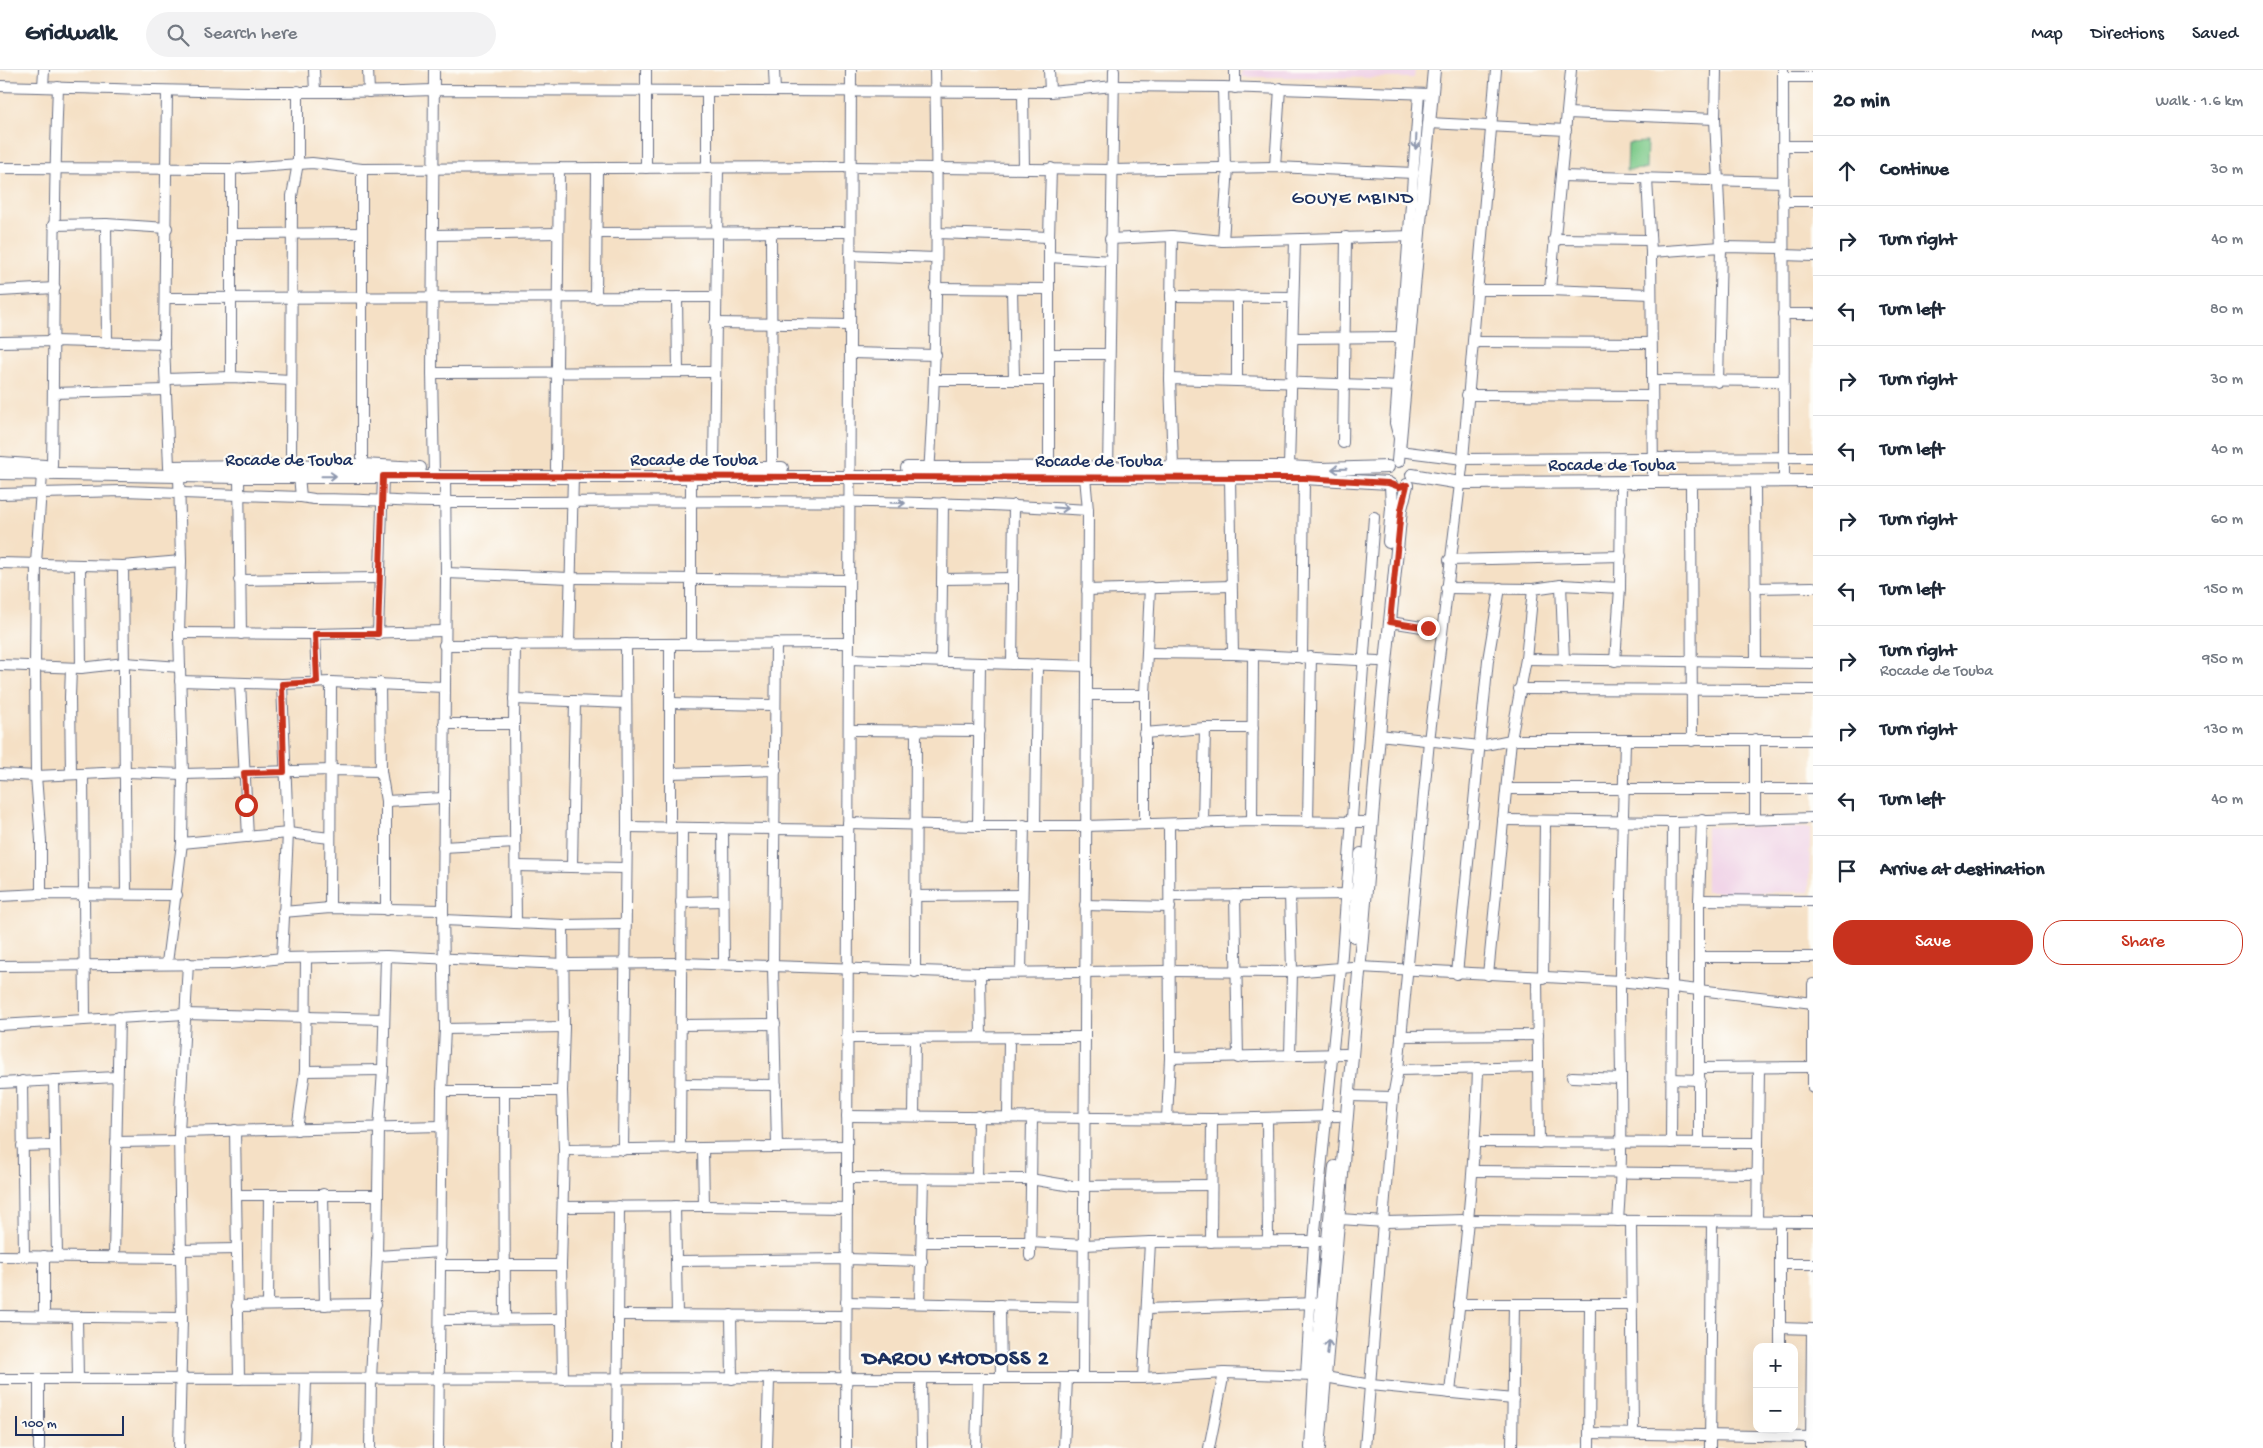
<!DOCTYPE html>
<html lang="en">
<head>
<meta charset="utf-8">
<style>
  body { margin:0; font-family:"Gochi Hand",sans-serif; background:#f2f2f3; color:#1f2937 }
  .controls { position:absolute; right:15px; bottom:15px; display:grid; overflow:hidden; border-radius:10px; box-shadow:0 5px 20px #0002 }
  .controls button { width:45px; height:45px; display:grid; place-items:center; padding:0; border:0; border-bottom:1px solid #e0e1e3; background:#fff; color:#1f2937; font:25px sans-serif }
  .scale { position:absolute; left:15px; bottom:12px; width:109px; box-sizing:border-box; padding-left:5px; border:2px solid #1b2f5e; border-top:0; font-size:14px; line-height:18px; white-space:nowrap; color:#1b2f5e; -webkit-text-stroke:4px #fdfcf7; paint-order:stroke }
  .stop { position:absolute; width:15px; height:15px; margin:-11px; border:4px solid #c8321e; border-radius:50%; background:#fff }
  .stop.end { background:#c8321e; border-color:#fff; box-shadow:0 1px 5px #0008 }
  .list { margin:0; padding:0; list-style:none }
  h2 { display:flex; justify-content:space-between; align-items:center; height:65px; margin:0; padding:0 20px; font-size:21px }
  h2 small { font-size:16px; font-weight:400; color:#747a83 }
  .list li { display:grid; grid-template-columns:32px 1fr auto; gap:15px; align-items:center; box-sizing:border-box; height:70px; padding:0 20px; border-top:1px solid #e0e1e3 }
  .list b { display:block; font-size:19px; white-space:nowrap }
  .list p { margin:0; font-size:16px; white-space:nowrap; color:#747a83 }
  .list em { font-size:16px; font-style:normal; color:#747a83 }
  .actions { display:flex; gap:10px; padding:15px 20px }
  .actions a { flex:1; padding:11px 0; border:1px solid #c8321e; border-radius:20px; text-align:center; font-size:18px; color:#c8321e }
  .actions .main { background:#c8321e; color:#fff }
  .icon { flex:none; width:28px; height:28px; fill:none; stroke:currentColor; stroke-width:2; stroke-linecap:round; stroke-linejoin:round }
  .map { position:relative; flex:none; width:1813px; height:1378px; overflow:hidden }
  header { display:flex; align-items:center; gap:30px; box-sizing:border-box; height:70px; padding:0 25px; background:#fff; border-bottom:1px solid #e0e1e3 }
  header strong { font-size:24px }
  nav { display:flex; gap:28px; margin-inline-start:auto; font-size:18px }
  .search { width:350px; height:45px; background:#f2f2f3; display:flex; align-items:center; gap:12px; box-sizing:border-box; padding:0 18px; border-radius:28px; color:#747a83; font-size:19px }
  main { display:flex }
  aside { flex:1; background:#fff }
  .map>svg:first-child { display:block }
  .built { fill:#efd0e6 }
  .green { fill:#7cc988; stroke:#4c7c73 }
  .lines { fill:none; stroke-linecap:round; stroke-linejoin:round }
  .minor-casing { stroke:#676d82; stroke-width:12 }
  .major-casing { stroke:#676d82; stroke-width:14 }
  .minor { stroke:#fff; stroke-width:10 }
  .major { stroke:#fff; stroke-width:12 }
  .oneway { stroke:#8d97ae }
  .route { stroke:#c8321e; stroke-width:6 }
  .labels { text-anchor:middle; stroke-width:4.5; stroke-linejoin:round; paint-order:stroke }
  .street-label { font-size:18px; fill:#1b2f5e; stroke:#fdfcf7 }
  .neighbourhood-label { font-size:19px; letter-spacing:1px; fill:#1b2f5e; stroke:#fdfcf7 }
  .district-label { font-size:22px; font-weight:bold; letter-spacing:1px; fill:#1b2f5e; stroke:#fdfcf7 }
</style>
</head>
<body>
<header>
<strong>Gridwalk</strong>
<div class="search"><svg class="icon" aria-label="search" viewBox="0 0 24 24"><circle cx="10" cy="10" r="6"/><path d="M15 15l6 6"/></svg>Search here</div>
<nav><a>Map</a><a>Directions</a><a>Saved</a></nav>
</header>
<main>
<div class="map">
<svg width="1813" height="1378" viewBox="0 0 1813 1378">
  <rect width="100%" height="100%" fill="#fdfcf7"/>
  <filter id="ink" filterUnits="userSpaceOnUse"><feTurbulence type="fractalNoise" baseFrequency=".02" numOctaves="2"/><feDisplacementMap in="SourceGraphic" scale="10" xChannelSelector="R" yChannelSelector="G"/><feConvolveMatrix kernelMatrix="1 2 1 2 8 2 1 2 1" color-interpolation-filters="sRGB"/></filter>
  <filter id="wash" filterUnits="userSpaceOnUse"><feTurbulence type="fractalNoise" baseFrequency=".0096" numOctaves="4" result="noise"/><feDisplacementMap in="SourceGraphic" scale="20" xChannelSelector="R" yChannelSelector="G"/><feGaussianBlur stdDeviation="1.12" result="paint"/><feColorMatrix in="noise" values="0 0 0 0 0 0 0 0 0 0 0 0 0 0 0 0 0 1.4 0 .05"/><feComposite in="paint" operator="in"/></filter>
  <g filter="url(#wash)">
    <rect width="100%" height="100%" fill="#f5e0c5"/>
    <!-- built -->
    <g class="built">
      <polygon points="1242,0 1415,0 1414,8 1241,7"/>
      <polygon points="1706,757 1810,758 1809,822 1706,822"/>
    </g>
    <!-- green -->
    <polygon class="green" points="1647,72 1646,99 1627,100 1628,73"/>
  </g>
  <g filter="url(#ink)">
    <g class="lines">
      <!-- minor casing -->
      <g class="minor-casing">
        <g id="minor">
          <polyline points="314,0 315,22"/>
          <polyline points="368,0 369,22"/>
          <polyline points="434,0 432,303 434,406"/>
          <polyline points="646,0 646,98"/>
          <polyline points="774,0 775,21"/>
          <polyline points="1049,0 1050,22"/>
          <polyline points="1235,0 1235,18"/>
          <polyline points="1716,0 1715,49 1721,177 1718,312"/>
          <polyline points="1783,0 1784,412"/>
          <polyline points="1783,7 1813,7"/>
          <path d="M0 16C144 20 289 25 433 20L1050 22 1114 16 1223 17 1431 24"/>
          <polyline points="43,17 44,0"/>
          <polyline points="1223,17 1225,98"/>
          <polyline points="167,21 164,274 169,397"/>
          <polyline points="1023,22 1024,98"/>
          <polyline points="1567,43 1715,49"/>
          <polyline points="1429,53 1566,60"/>
          <polyline points="1783,76 1813,76"/>
          <polyline points="1275,97 1280,18"/>
          <polyline points="0,98 231,99 312,93 362,99 851,97 1112,100 1275,97 1414,103"/>
          <polyline points="707,98 707,21"/>
          <polyline points="231,99 231,307"/>
          <polyline points="1561,106 1783,112"/>
          <polyline points="1647,109 1651,182 1653,411"/>
          <polyline points="1783,131 1813,131"/>
          <polyline points="106,154 107,273"/>
          <polyline points="53,155 106,154 167,158"/>
          <polyline points="596,163 850,162"/>
          <polyline points="771,163 772,398"/>
          <polyline points="936,163 1049,167"/>
          <polyline points="232,164 362,163"/>
          <polyline points="433,165 558,163"/>
          <polyline points="1172,166 1170,309 1173,397"/>
          <polyline points="1110,169 1172,166 1223,171 1414,166"/>
          <polyline points="1554,169 1650,170"/>
          <polyline points="1223,171 1228,97"/>
          <polyline points="1651,182 1721,177 1783,178"/>
          <polyline points="850,185 936,188"/>
          <polyline points="1783,185 1813,186"/>
          <polyline points="1049,187 1111,191"/>
          <polyline points="935,218 1049,219"/>
          <polyline points="1012,219 1014,309"/>
          <polyline points="1477,220 1550,220 1651,224"/>
          <polyline points="1550,220 1571,0"/>
          <polyline points="0,221 55,218"/>
          <polyline points="1171,226 1293,227"/>
          <polyline points="1237,226 1237,310"/>
          <polyline points="677,227 678,302"/>
          <polyline points="166,228 715,227"/>
          <polyline points="596,228 597,98"/>
          <polyline points="1783,244 1813,244"/>
          <polyline points="715,253 850,255"/>
          <polyline points="1293,268 1401,267"/>
          <polyline points="0,272 54,271 164,274"/>
          <polyline points="1473,272 1651,273"/>
          <polyline points="850,283 936,285"/>
          <polyline points="1050,284 1109,284"/>
          <polyline points="432,303 714,302"/>
          <polyline points="166,309 231,307 291,310"/>
          <polyline points="1170,309 1404,316"/>
          <polyline points="936,310 1049,310"/>
          <polyline points="1652,310 1783,311"/>
          <polyline points="53,323 166,320"/>
          <polyline points="1467,325 1651,326"/>
          <polyline points="1399,368 1395,353 1419,24"/>
          <polyline points="1343,373 1346,167"/>
          <polyline points="1399,381 1463,389 1813,387"/>
          <polyline points="362,395 362,99"/>
          <path d="M52 396C54 270 53 143 58 17"/>
          <polyline points="291,396 292,126 298,93 298,21"/>
          <polyline points="1049,397 1049,167 1051,98"/>
          <polyline points="1289,397 1295,170"/>
          <polyline points="556,398 559,98"/>
          <polyline points="714,398 718,98"/>
          <polyline points="1108,403 1114,0"/>
          <path d="M929 404C938 269 938 135 935 0"/>
          <path d="M299 406 301 427 314 429C358 429 402 432 446 432 660 433 874 426 1088 440"/>
          <polyline points="239,407 241,564"/>
          <polyline points="1230,408 1233,584"/>
          <polyline points="1691,412 1692,671"/>
          <polyline points="1755,412 1756,592"/>
          <polyline points="0,424 123,421 301,427"/>
          <polyline points="1449,490 1621,486"/>
          <polyline points="0,493 123,496 181,491"/>
          <polyline points="80,496 81,598"/>
          <polyline points="123,496 126,824"/>
          <polyline points="446,503 570,508 849,510"/>
          <polyline points="943,509 1013,508"/>
          <polyline points="239,510 378,508"/>
          <polyline points="1561,515 1564,590"/>
          <polyline points="1446,518 1533,519 1561,515 1620,518"/>
          <polyline points="1755,518 1813,517"/>
          <polyline points="1087,520 1231,516"/>
          <polyline points="1390,552 1441,560"/>
          <polyline points="179,563 315,564 444,561"/>
          <polyline points="315,564 317,612"/>
          <polyline points="378,564 383,406"/>
          <polyline points="691,573 691,406"/>
          <polyline points="776,573 773,897 777,1077"/>
          <polyline points="515,574 514,654 516,853"/>
          <polyline points="569,574 573,406"/>
          <polyline points="670,574 670,757"/>
          <polyline points="444,575 849,573"/>
          <polyline points="1148,583 1233,584 1378,591"/>
          <polyline points="1302,588 1304,408"/>
          <polyline points="849,589 1087,596"/>
          <polyline points="1526,589 1813,593"/>
          <polyline points="1615,591 1620,518 1621,412"/>
          <polyline points="941,592 943,433"/>
          <polyline points="1012,594 1014,435"/>
          <polyline points="0,595 81,598 125,593 180,597"/>
          <polyline points="71,598 70,627 71,704"/>
          <polyline points="180,611 282,614 331,612 444,617"/>
          <polyline points="240,613 248,767"/>
          <polyline points="380,613 381,701 386,731 386,840"/>
          <polyline points="282,614 288,763 282,888"/>
          <polyline points="1519,619 1813,620"/>
          <polyline points="1087,625 1145,625"/>
          <polyline points="514,629 626,633"/>
          <polyline points="670,633 775,635"/>
          <polyline points="444,654 514,654"/>
          <polyline points="849,660 980,661"/>
          <polyline points="1144,663 1205,658 1253,658"/>
          <polyline points="1379,665 1480,676 1511,670 1813,670"/>
          <polyline points="1755,669 1755,749"/>
          <polyline points="670,703 776,700"/>
          <polyline points="0,704 36,706 126,702 183,704 332,700 381,701"/>
          <polyline points="83,704 85,949"/>
          <polyline points="1507,719 1813,719"/>
          <polyline points="386,731 443,728"/>
          <polyline points="1503,750 1673,752 1813,748"/>
          <polyline points="1252,751 1253,586"/>
          <polyline points="1308,752 1311,587"/>
          <polyline points="848,753 978,756 1086,756 1252,751 1364,752"/>
          <polyline points="1203,753 1205,658"/>
          <polyline points="1145,754 1145,625 1150,517"/>
          <polyline points="1035,755 1037,594"/>
          <polyline points="978,756 980,594"/>
          <polyline points="627,757 848,760"/>
          <polyline points="723,758 724,894"/>
          <polyline points="182,773 288,763 330,768"/>
          <polyline points="443,777 515,773"/>
          <polyline points="516,796 625,798"/>
          <polyline points="572,797 575,631"/>
          <polyline points="41,824 41,771 36,706 35,597 36,493 42,404"/>
          <polyline points="1235,825 1238,988"/>
          <polyline points="0,826 41,824 177,825"/>
          <polyline points="915,826 1022,825"/>
          <polyline points="1170,826 1352,824"/>
          <polyline points="1699,830 1813,831"/>
          <polyline points="681,832 723,831"/>
          <polyline points="1085,835 1170,837"/>
          <polyline points="330,838 331,612"/>
          <polyline points="283,842 330,838 443,840"/>
          <polyline points="443,850 563,855 625,854"/>
          <polyline points="563,855 564,957 562,1021 564,1080 561,1195 563,1309"/>
          <polyline points="1700,887 1813,887"/>
          <polyline points="167,893 182,773 183,704 179,563 181,491 179,405"/>
          <polyline points="0,896 229,894 282,888 386,886 564,894 681,893 980,903 1169,901 1292,902 1352,897"/>
          <polyline points="1360,897 1620,911 1813,933"/>
          <polyline points="915,902 916,660"/>
          <polyline points="1021,902 1024,755"/>
          <polyline points="980,903 981,967"/>
          <polyline points="1457,904 1488,590 1500,518"/>
          <polyline points="1488,905 1511,670 1526,589 1533,519"/>
          <polyline points="1537,908 1539,1073"/>
          <polyline points="1543,908 1545,752"/>
          <polyline points="1813,914 1813,1018"/>
          <polyline points="0,955 185,944 384,949"/>
          <polyline points="681,955 775,954"/>
          <polyline points="445,959 564,957"/>
          <polyline points="1401,966 1538,965"/>
          <polyline points="847,968 1085,967"/>
          <polyline points="1290,985 1292,902 1290,824"/>
          <polyline points="1170,988 1345,984"/>
          <polyline points="1700,998 1813,997"/>
          <polyline points="1398,1000 1538,997"/>
          <polyline points="305,1001 383,1000"/>
          <polyline points="1572,1007 1621,1009"/>
          <polyline points="1672,1009 1700,1010"/>
          <polyline points="54,1010 57,1186"/>
          <polyline points="22,1011 24,1186"/>
          <polyline points="0,1013 116,1007"/>
          <polyline points="681,1014 776,1015"/>
          <polyline points="442,1021 562,1021"/>
          <polyline points="504,1021 505,1249"/>
          <polyline points="1348,1026 1393,1027"/>
          <polyline points="847,1046 1212,1049 1338,1046"/>
          <polyline points="914,1046 915,968"/>
          <polyline points="1008,1047 1009,968"/>
          <polyline points="1267,1048 1268,1171"/>
          <polyline points="1167,1049 1170,988 1169,754"/>
          <polyline points="235,1060 239,1309"/>
          <polyline points="297,1060 305,1001 306,888"/>
          <polyline points="179,1062 441,1056"/>
          <polyline points="116,1072 179,1071"/>
          <polyline points="1476,1072 1758,1073"/>
          <polyline points="1671,1073 1673,752"/>
          <polyline points="1699,1073 1699,830 1702,750"/>
          <polyline points="22,1076 55,1075"/>
          <polyline points="680,1079 682,758"/>
          <polyline points="703,1079 704,1136"/>
          <polyline points="564,1080 847,1076"/>
          <polyline points="623,1080 627,757 626,574"/>
          <polyline points="1474,1101 1758,1104"/>
          <polyline points="847,1108 1030,1109 1072,1116 1211,1115"/>
          <polyline points="977,1108 978,1046"/>
          <polyline points="323,1124 325,1235"/>
          <polyline points="237,1125 378,1125"/>
          <polyline points="675,1136 677,1245"/>
          <polyline points="564,1137 704,1136 847,1138"/>
          <polyline points="1340,1149 1385,1152 1466,1150 1813,1152"/>
          <path d="M1618 1151C1624 1072 1620 992 1620 913 1620 832 1623 752 1625 671"/>
          <polyline points="1631,1151 1633,1363"/>
          <polyline points="1757,1151 1759,998"/>
          <polyline points="1780,1151 1780,1277"/>
          <polyline points="922,1172 1030,1172 1084,1175 1150,1172 1320,1171"/>
          <polyline points="1211,1172 1212,1049"/>
          <polyline points="180,1180 236,1179"/>
          <polyline points="0,1186 180,1188"/>
          <polyline points="114,1186 119,947"/>
          <polyline points="377,1186 441,1182"/>
          <polyline points="1030,1186 1032,1047"/>
          <polyline points="677,1191 847,1189 922,1191"/>
          <polyline points="1781,1194 1813,1194"/>
          <polyline points="441,1195 561,1195"/>
          <polyline points="846,1232 1083,1237"/>
          <polyline points="920,1233 923,1108"/>
          <polyline points="1459,1234 1630,1234"/>
          <polyline points="268,1235 269,1125"/>
          <polyline points="1000,1235 1001,1308"/>
          <polyline points="237,1236 376,1234"/>
          <polyline points="1147,1239 1317,1233"/>
          <polyline points="618,1245 846,1246"/>
          <polyline points="731,1245 732,1309"/>
          <polyline points="0,1246 182,1248"/>
          <polyline points="44,1246 44,1186"/>
          <polyline points="77,1247 78,1309"/>
          <polyline points="440,1250 562,1249"/>
          <polyline points="1780,1258 1813,1259"/>
          <polyline points="1306,1305 1314,1171 1341,898 1374,447"/>
          <polyline points="1325,1307 1371,1315 1513,1329"/>
          <polyline points="1083,1308 1088,440 1085,407"/>
          <polyline points="1143,1308 1150,1172"/>
          <polyline points="0,1309 1143,1308 1224,1303 1315,1306"/>
          <polyline points="921,1309 922,1378"/>
          <path d="M1450 1323C1461 1215 1475 1107 1478 998"/>
          <polyline points="1589,1363 1811,1367"/>
          <polyline points="39,1378 39,1309"/>
          <polyline points="179,1378 182,1248 179,1062 188,893"/>
          <polyline points="304,1378 306,1309"/>
          <polyline points="370,1378 371,1309 377,1186 379,1059 383,1000 386,886"/>
          <polyline points="438,1378 442,1021 445,959 443,840 446,503 445,406"/>
          <polyline points="617,1378 619,1136"/>
          <polyline points="767,1378 769,1310"/>
          <polyline points="846,1378 851,0"/>
          <polyline points="976,1378 978,1309"/>
          <polyline points="1064,1378 1067,1308"/>
          <polyline points="1209,1378 1224,1303"/>
          <polyline points="1365,1378 1393,1027 1398,1000 1429,671 1463,389 1496,0"/>
          <polyline points="1512,1378 1514,1234"/>
          <polyline points="1589,1378 1590,1234"/>
          <polyline points="1710,1378 1712,1152"/>
          <polyline points="1811,1378 1812,1259"/>
        </g>
      </g>
      <!-- major casing -->
      <g class="major-casing">
        <g id="major">
          <polyline points="1398,391 1434,0"/>
          <polyline points="0,393 45,396"/>
          <polyline points="170,397 362,395 420,398"/>
          <polyline points="677,398 782,398"/>
          <polyline points="907,398 1289,397 1321,399 1388,397"/>
          <polyline points="0,403 239,407 1108,407 1304,408 1388,413"/>
          <polyline points="1412,405 1460,413 1813,411"/>
          <polyline points="1389,472 1392,438 1391,415"/>
          <polyline points="1354,866 1361,784"/>
          <polyline points="1311,1378 1315,1306 1335,1097"/>
          <polyline points="1319,1378 1379,665 1401,439 1407,415"/>
        </g>
      </g>
      <!-- minor -->
      <use href="#minor" class="minor"/>
      <!-- major -->
      <use href="#major" class="major"/>
    </g>
    <!-- one-way arrows -->
    <defs><path id="oneway-shaft" d="M-6 0H5M1.5-3L5.5 0L1.5 3" fill="none" stroke-width="1.6" stroke-linecap="round" stroke-linejoin="round" transform="scale(1.25)"/></defs>
    <g class="oneway">
      <use href="#oneway-shaft" transform="translate(1416 72) rotate(93)"/>
      <use href="#oneway-shaft" transform="translate(1339 399) rotate(179)"/>
      <use href="#oneway-shaft" transform="translate(329 406) rotate(-1)"/>
      <use href="#oneway-shaft" transform="translate(898 433) rotate(1)"/>
      <use href="#oneway-shaft" transform="translate(1061 438) rotate(4)"/>
      <use href="#oneway-shaft" transform="translate(1328 1277) rotate(-84)"/>
    </g>
  </g>
  <g class="lines" filter="url(#ink)">
    <!-- route -->
    <polyline class="route" points="246,735 244,703 284,702 282,614 317,612 315,564 378,564 383,406 1304,408 1388,413 1399,417 1407,415 1401,440 1390,552 1428,558"/>
  </g>
  <g class="labels">
    <!-- street labels -->
    <g class="street-label">
      <text x="289" y="395">Rocade de Touba</text>
      <text x="694" y="395">Rocade de Touba</text>
      <text x="1099" y="396">Rocade de Touba</text>
      <text x="1612" y="400">Rocade de Touba</text>
    </g>
    <!-- neighbourhood labels -->
    <g class="neighbourhood-label">
      <text x="1353" y="133">GOUYE MBIND</text>
    </g>
    <!-- district labels -->
    <g class="district-label">
      <text x="956" y="1294">DAROU KHODOSS 2</text>
    </g>
  </g>
</svg>
<div class="controls">
<button>+</button>
<button>−</button>
</div>
<div class="scale">100 m</div>
<div class="stop" style="left:246px;top:735px"></div>
<div class="stop end" style="left:1428px;top:558px"></div>
</div>
<aside>
<h2>20 min<small>Walk · 1.6 km</small></h2>
<ul class="list">
<li><svg class="icon" aria-label="ahead" viewBox="0 0 24 24"><path d="M12 20V5M6 11l6-6 6 6"/></svg><div><b>Continue</b></div><em>30 m</em></li>
<li><svg class="icon" aria-label="right" viewBox="0 0 24 24"><path d="M7 20v-9h11M14 6l5 5-5 5"/></svg><div><b>Turn right</b></div><em>40 m</em></li>
<li><svg class="icon" aria-label="left" viewBox="0 0 24 24"><path d="M17 20v-9H6M10 6l-5 5 5 5"/></svg><div><b>Turn left</b></div><em>80 m</em></li>
<li><svg class="icon" aria-label="right" viewBox="0 0 24 24"><path d="M7 20v-9h11M14 6l5 5-5 5"/></svg><div><b>Turn right</b></div><em>30 m</em></li>
<li><svg class="icon" aria-label="left" viewBox="0 0 24 24"><path d="M17 20v-9H6M10 6l-5 5 5 5"/></svg><div><b>Turn left</b></div><em>40 m</em></li>
<li><svg class="icon" aria-label="right" viewBox="0 0 24 24"><path d="M7 20v-9h11M14 6l5 5-5 5"/></svg><div><b>Turn right</b></div><em>60 m</em></li>
<li><svg class="icon" aria-label="left" viewBox="0 0 24 24"><path d="M17 20v-9H6M10 6l-5 5 5 5"/></svg><div><b>Turn left</b></div><em>150 m</em></li>
<li><svg class="icon" aria-label="right" viewBox="0 0 24 24"><path d="M7 20v-9h11M14 6l5 5-5 5"/></svg><div><b>Turn right</b><p>Rocade de Touba</p></div><em>950 m</em></li>
<li><svg class="icon" aria-label="right" viewBox="0 0 24 24"><path d="M7 20v-9h11M14 6l5 5-5 5"/></svg><div><b>Turn right</b></div><em>130 m</em></li>
<li><svg class="icon" aria-label="left" viewBox="0 0 24 24"><path d="M17 20v-9H6M10 6l-5 5 5 5"/></svg><div><b>Turn left</b></div><em>40 m</em></li>
<li><svg class="icon" aria-label="arrive" viewBox="0 0 24 24"><path d="M6 21V4h12l-3 4 3 4H6"/></svg><div><b>Arrive at destination</b></div></li>
</ul>
<div class="actions"><a class="main">Save</a><a>Share</a></div>
</aside>
</main>
</body>
</html>
